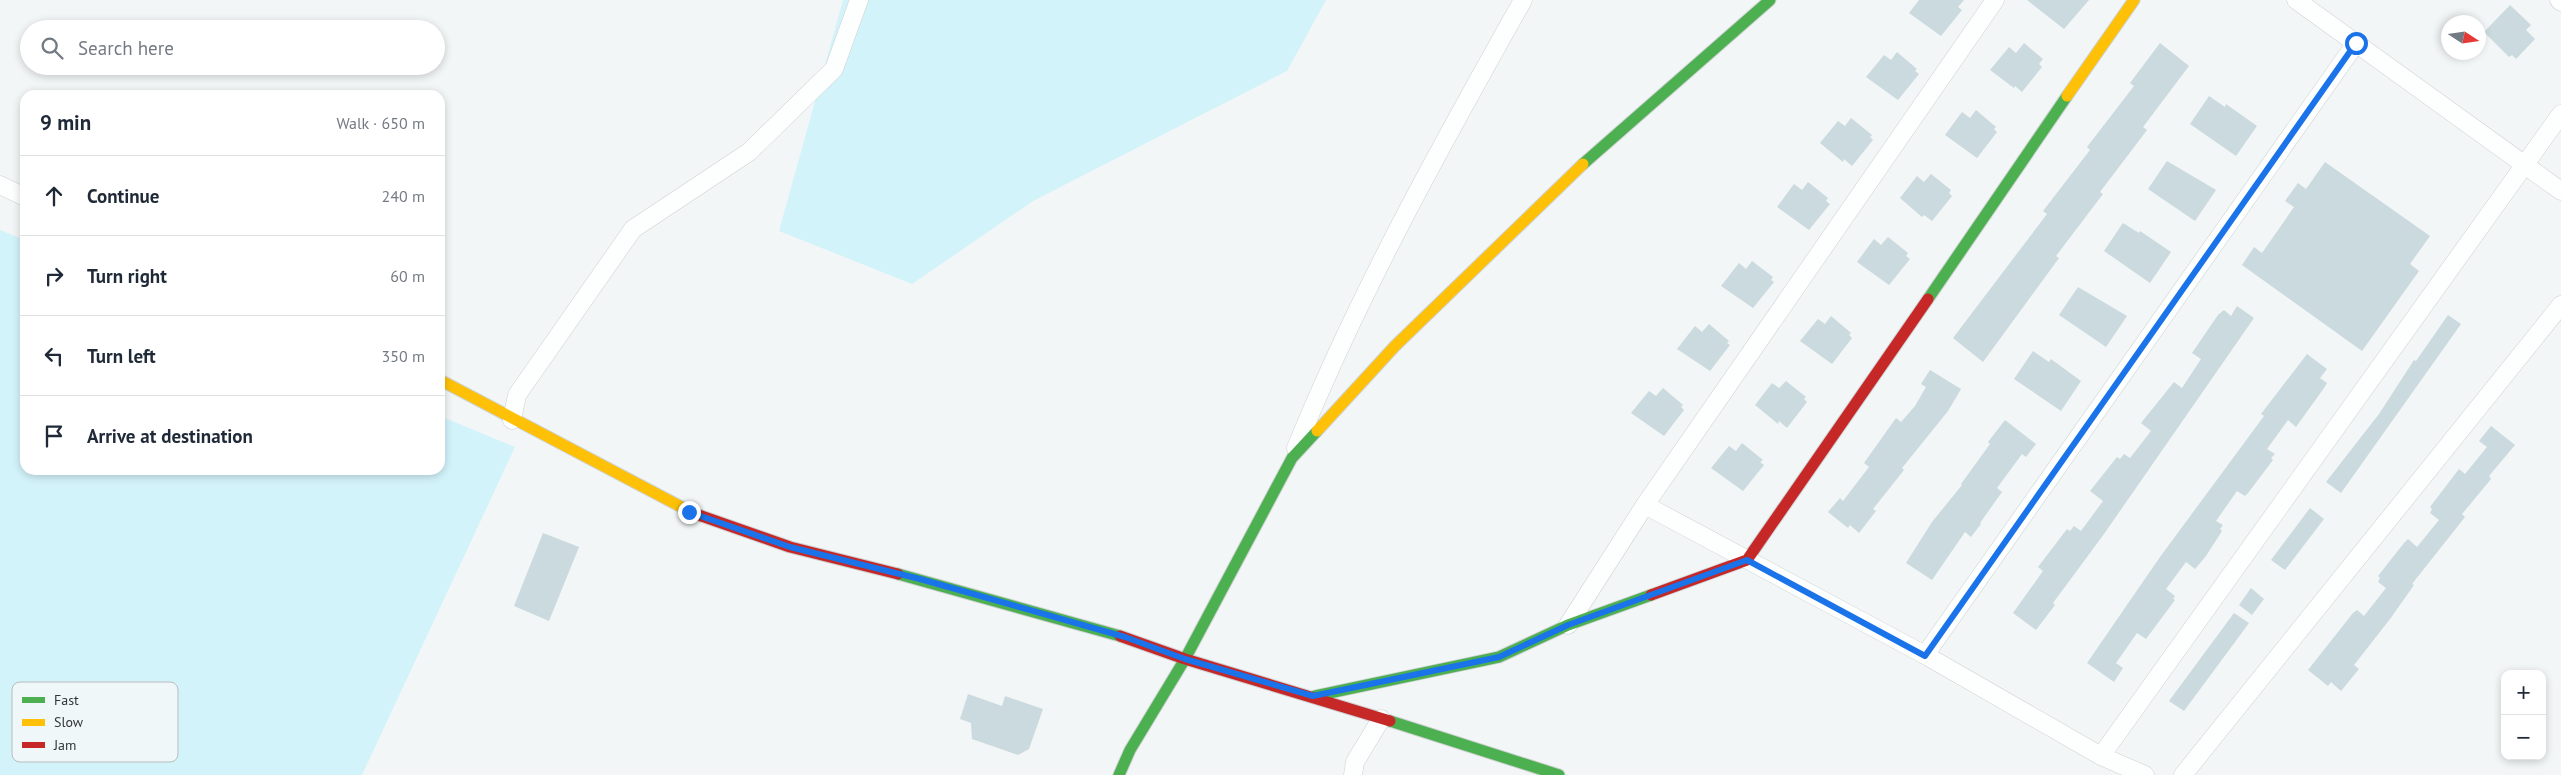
<!DOCTYPE html>
<html lang="en">
<head>
<meta charset="utf-8">
<style>
  body { margin:0; font-family:"PT Sans",sans-serif; background:#f6f6f7; color:#1f2937 }
  .controls { position:absolute; right:15px; bottom:15px; display:grid; overflow:hidden; border-radius:10px; box-shadow:0 2px 8px #0003 }
  .controls button { width:45px; height:45px; display:grid; place-items:center; padding:0; border:0; border-bottom:1px solid #e0e1e3; background:#fff; color:#1f2937; font:25px sans-serif }
  .compass { position:absolute; left:2441px; top:15px; width:45px; height:45px; border-radius:50%; background:#fff; box-shadow:0 2px 8px #0003; rotate:102deg }
  .stop { position:absolute; width:15px; height:15px; margin:-11px; border:4px solid #1a73e8; border-radius:50%; background:#fff }
  .stop.end { background:#1a73e8; border-color:#fff; box-shadow:0 1px 5px #0008 }
  .list { margin:0; padding:0; list-style:none }
  h2 { display:flex; justify-content:space-between; align-items:center; height:65px; margin:0; padding:0 20px; font-size:21px }
  h2 small { font-size:16px; font-weight:400; color:#747a83 }
  .list li { display:grid; grid-template-columns:32px 1fr auto; gap:15px; align-items:center; box-sizing:border-box; height:80px; padding:0 20px; border-top:1px solid #e0e1e3 }
  .list b { display:block; font-size:19px; white-space:nowrap }
  .list em { font-size:16px; font-style:normal; color:#747a83 }
  .icon { flex:none; width:28px; height:28px; fill:none; stroke:currentColor; stroke-width:2; stroke-linecap:round; stroke-linejoin:round }
  .map { position:relative; flex:none; width:2561px; height:775px; overflow:hidden }
  .search { position:absolute; background:#fff; box-shadow:0 2px 8px #0003; left:20px; top:20px; width:425px; height:55px; display:flex; align-items:center; gap:12px; box-sizing:border-box; padding:0 18px; border-radius:28px; color:#747a83; font-size:19px }
  .panel { position:absolute; background:#fff; box-shadow:0 2px 8px #0003; left:20px; top:90px; width:425px; height:385px; border-radius:15px }
  .map>svg:first-child { display:block }
  .green { fill:#d3f3fa }
  .building { fill:#cadade }
  .lines { fill:none; stroke-linecap:round; stroke-linejoin:round }
  .street-casing { stroke:#ced1d2; stroke-width:19 }
  .fast-casing { stroke:#ced1d2; stroke-width:13 }
  .slow-casing { stroke:#ced1d2; stroke-width:13 }
  .jam-casing { stroke:#ced1d2; stroke-width:13 }
  .street { stroke:#fdfefe; stroke-width:18 }
  .fast { stroke:#4caf50; stroke-width:11 }
  .slow { stroke:#ffc107; stroke-width:11 }
  .jam { stroke:#c62828; stroke-width:11 }
  .route { stroke:#1a73e8; stroke-width:6 }
  .key { fill:#f0f7f8; stroke:#b7bdbe; stroke-width:1 }
  .key-label { font-size:14px; fill:#333636 }
</style>
</head>
<body>
<div class="map">
<svg width="2561" height="775" viewBox="0 0 2561 775">
  <rect width="100%" height="100%" fill="#f2f6f6"/>
  <!-- green -->
  <g class="green">
    <polygon points="843,0 1326,0 1287,71 1033,201 912,284 779,231"/>
    <polygon points="0,230 25,240 25,470 440,470 440,416 515,447 362,775 0,775"/>
  </g>
  <!-- building -->
  <g class="building">
    <polygon points="1919,0 1964,0 1958,7 1962,10 1941,36 1909,13"/>
    <polygon points="2027,0 2089,0 2064,29"/>
    <polygon points="2510,5 2531,25 2526,30 2535,39 2516,59 2512,55 2509,57 2484,32"/>
    <polygon points="2024,43 2043,59 2039,64 2042,67 2022,92 2015,86 2014,88 1990,70 2009,47 2016,53"/>
    <polygon points="2160,43 2189,66 2143,127 2147,130 2100,192 2103,194 2056,256 2059,258 1983,362 1953,338 2047,214 2043,211 2090,150 2087,147 2134,86 2130,83"/>
    <polygon points="1897,52 1917,69 1915,71 1919,74 1898,100 1866,77 1884,55 1891,60"/>
    <polygon points="2209,96 2225,107 2226,104 2257,126 2236,156 2190,124"/>
    <polygon points="1976,110 1996,127 1994,129 1997,132 1977,158 1945,135 1962,112 1970,118"/>
    <polygon points="1851,118 1872,135 1870,137 1873,140 1852,166 1844,159 1843,162 1820,143 1838,121 1845,126"/>
    <polygon points="2167,161 2216,190 2195,221 2148,189"/>
    <polygon points="2325,162 2430,236 2410,264 2419,271 2362,351 2242,265 2254,247 2262,253 2294,207 2285,201 2298,183 2306,189"/>
    <polygon points="1931,174 1951,190 1949,193 1952,196 1932,221 1924,215 1922,217 1900,198 1917,176 1924,182"/>
    <polygon points="1808,182 1828,198 1826,201 1830,204 1809,230 1777,207 1794,184 1802,190"/>
    <polygon points="2123,223 2139,233 2140,231 2171,252 2150,283 2104,251"/>
    <polygon points="1888,237 1908,253 1906,256 1910,259 1889,285 1857,262 1874,239 1881,245"/>
    <polygon points="1752,261 1773,277 1771,280 1774,282 1753,308 1721,286 1739,263 1746,269"/>
    <polygon points="2078,287 2127,316 2106,347 2059,315"/>
    <polygon points="2237,306 2254,318 2104,534 2053,603 2055,605 2036,630 2013,613 2043,571 2038,567 2067,529 2070,531 2074,526 2081,531 2103,501 2090,491 2117,457 2120,459 2124,454 2130,458 2151,431 2141,423 2174,382 2182,388 2201,359 2192,353 2218,315 2224,310 2231,316"/>
    <polygon points="2448,315 2461,324 2341,493 2326,482 2379,414 2414,360 2416,361"/>
    <polygon points="1831,316 1851,333 1849,335 1852,338 1832,364 1800,341 1818,319 1825,324"/>
    <polygon points="1709,324 1729,341 1727,343 1730,345 1710,371 1677,349 1695,326 1702,332"/>
    <polygon points="2033,351 2049,362 2051,359 2081,381 2061,411 2014,379"/>
    <polygon points="2307,354 2327,369 2320,378 2327,383 2324,388 2296,427 2288,420 2267,449 2275,454 2271,458 2273,460 2248,493 2245,496 2237,491 2216,521 2223,525 2220,529 2222,531 2206,556 2195,569 2186,562 2166,589 2175,596 2173,599 2175,600 2146,639 2137,633 2116,663 2123,668 2114,682 2087,663 2160,557 2264,416 2261,414"/>
    <polygon points="1930,370 1961,389 1948,411 1902,468 1904,470 1873,509 1876,511 1859,533 1850,525 1848,528 1828,512 1840,498 1843,501 1869,467 1864,463 1896,418 1901,422 1915,406 1926,387 1921,384"/>
    <polygon points="1786,381 1806,397 1804,399 1807,402 1787,428 1779,421 1778,424 1755,405 1772,383 1779,388"/>
    <polygon points="1663,388 1683,405 1681,407 1684,410 1664,436 1631,413 1649,391 1656,396"/>
    <polygon points="2005,420 2036,444 2026,457 2022,454 1997,488 2002,492 1980,523 1981,524 1971,537 1965,532 1932,580 1906,563 1932,522 1962,485 1961,484 1990,444 1988,442"/>
    <polygon points="2491,426 2515,445 2489,476 2491,479 2462,514 2465,517 2412,584 2414,585 2390,619 2354,665 2359,669 2341,691 2331,682 2328,686 2308,670 2353,613 2357,610 2364,616 2386,588 2378,582 2380,578 2378,576 2404,543 2408,539 2417,547 2439,520 2430,513 2432,509 2430,507 2459,469 2465,474 2487,447 2479,441"/>
    <polygon points="1742,443 1763,460 1760,462 1764,465 1743,491 1711,468 1729,446 1736,451"/>
    <polygon points="2310,508 2324,519 2285,570 2271,560"/>
    <polygon points="543,533 579,547 549,621 514,606"/>
    <polygon points="2251,588 2264,599 2252,615 2239,605"/>
    <polygon points="2234,613 2249,623 2184,711 2169,701"/>
    <polygon points="968,694 1002,706 1005,696 1043,709 1029,749 1018,755 972,739 971,723 960,719"/>
  </g>
  <g class="lines">
    <!-- street casing -->
    <g class="street-casing">
      <g id="street">
        <polyline points="2296,0 2561,191"/>
        <polyline points="2559,0 2561,2"/>
        <polyline points="0,185 25,197"/>
        <polyline points="512,420 517,395 633,229 749,152 834,69 859,0"/>
        <path d="M1296 448C1359 293 1441 146 1523 0"/>
        <polyline points="1645,505 1925,655 2101,756 2145,775"/>
        <polyline points="1568,625 1645,505 1995,0"/>
        <polyline points="1925,655 2356,43"/>
        <polyline points="2101,756 2561,114"/>
        <polyline points="1353,775 1355,762 1381,719"/>
        <polyline points="2183,775 2561,305"/>
      </g>
    </g>
    <!-- fast casing -->
    <g class="fast-casing">
      <g id="fast">
        <polyline points="1583,164 1770,0"/>
        <polyline points="1928,299 2067,96"/>
        <polyline points="898,574 1120,636"/>
        <polyline points="1315,696 1499,657 1568,625 1651,595"/>
        <polyline points="1390,721 1559,775"/>
        <polyline points="1119,775 1130,750 1185,659 1292,458 1317,431"/>
      </g>
    </g>
    <!-- slow casing -->
    <g class="slow-casing">
      <g id="slow">
        <polyline points="2067,96 2134,0"/>
        <polyline points="440,380 693,513"/>
        <polyline points="1317,431 1395,346 1583,164"/>
      </g>
    </g>
    <!-- jam casing -->
    <g class="jam-casing">
      <g id="jam">
        <polyline points="693,513 790,547 898,574"/>
        <polyline points="1651,595 1747,560 1928,299"/>
        <polyline points="1120,636 1185,659 1390,721"/>
      </g>
    </g>
    <!-- street -->
    <use href="#street" class="street"/>
    <!-- fast -->
    <use href="#fast" class="fast"/>
    <!-- slow -->
    <use href="#slow" class="slow"/>
    <!-- jam -->
    <use href="#jam" class="jam"/>
  </g>
  <g class="lines">
    <!-- route -->
    <polyline class="route" points="689,512 790,547 920,579 1125,637 1185,659 1313,696 1499,657 1568,625 1747,560 1925,656 2356,43"/>
  </g>
  <!-- legend -->
  <rect x="12" y="682" width="166" height="80" rx="8" class="key"/>
  <rect x="22" y="697" width="23" height="6" fill="#4caf50"/>
  <rect x="22" y="719" width="23" height="7" fill="#ffc107"/>
  <rect x="22" y="742" width="23" height="6" fill="#c62828"/>
  <g class="key-label">
    <text x="54" y="705">Fast</text>
    <text x="54" y="727">Slow</text>
    <text x="54" y="750">Jam</text>
  </g>
</svg>
<div class="controls">
<button>+</button>
<button>−</button>
</div>
<svg class="compass" viewBox="-18 -18 36 36"><path d="M0-13l5 13h-10z" fill="#e53935"/><path d="M0 13l5-13h-10z" fill="#747a83"/></svg>
<div class="stop" style="left:2356px;top:43px"></div>
<div class="stop end" style="left:689px;top:512px"></div>
<div class="search"><svg class="icon" aria-label="search" viewBox="0 0 24 24"><circle cx="10" cy="10" r="6"/><path d="M15 15l6 6"/></svg>Search here</div>
<section class="panel">
<h2>9 min<small>Walk · 650 m</small></h2>
<ul class="list">
<li><svg class="icon" aria-label="ahead" viewBox="0 0 24 24"><path d="M12 20V5M6 11l6-6 6 6"/></svg><div><b>Continue</b></div><em>240 m</em></li>
<li><svg class="icon" aria-label="right" viewBox="0 0 24 24"><path d="M7 20v-9h11M14 6l5 5-5 5"/></svg><div><b>Turn right</b></div><em>60 m</em></li>
<li><svg class="icon" aria-label="left" viewBox="0 0 24 24"><path d="M17 20v-9H6M10 6l-5 5 5 5"/></svg><div><b>Turn left</b></div><em>350 m</em></li>
<li><svg class="icon" aria-label="arrive" viewBox="0 0 24 24"><path d="M6 21V4h12l-3 4 3 4H6"/></svg><div><b>Arrive at destination</b></div></li>
</ul>
</section>
</div>
</body>
</html>
